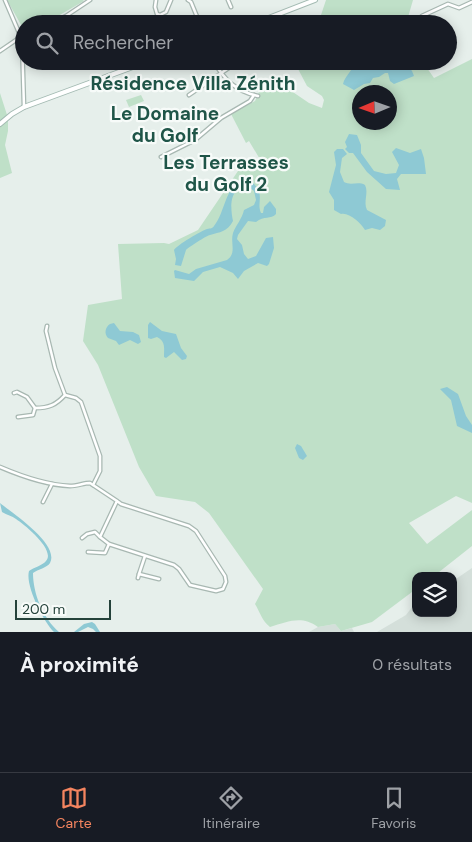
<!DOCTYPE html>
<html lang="fr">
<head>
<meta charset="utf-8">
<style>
  body { margin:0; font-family:"DM Sans",sans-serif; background:#242831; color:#f1f3f6 }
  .controls { position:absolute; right:15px; bottom:15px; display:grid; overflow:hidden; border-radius:10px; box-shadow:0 2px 12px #0003 }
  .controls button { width:45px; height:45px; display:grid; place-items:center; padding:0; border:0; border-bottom:1px solid #363941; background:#171b24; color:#f1f3f6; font:25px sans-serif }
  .compass { position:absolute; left:352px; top:85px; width:45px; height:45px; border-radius:50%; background:#171b24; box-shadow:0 2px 12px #0003; rotate:268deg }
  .scale { position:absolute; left:15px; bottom:12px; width:96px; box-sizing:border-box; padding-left:5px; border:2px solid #24423a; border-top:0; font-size:14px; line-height:18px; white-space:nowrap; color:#24423a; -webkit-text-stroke:4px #f7fbf9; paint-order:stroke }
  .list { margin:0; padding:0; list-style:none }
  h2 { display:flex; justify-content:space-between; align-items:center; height:65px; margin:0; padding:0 20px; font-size:21px }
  h2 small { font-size:16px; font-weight:400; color:#9ea1a6 }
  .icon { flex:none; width:28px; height:28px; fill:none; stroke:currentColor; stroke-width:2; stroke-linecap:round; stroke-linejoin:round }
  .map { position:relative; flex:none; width:472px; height:632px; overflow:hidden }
  .search { position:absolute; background:#171b24; box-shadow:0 2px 12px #0003; left:15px; right:15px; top:15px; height:55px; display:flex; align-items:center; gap:12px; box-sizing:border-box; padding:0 18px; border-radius:28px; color:#9ea1a6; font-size:19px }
  .sheet { height:140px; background:#171b24 }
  nav { display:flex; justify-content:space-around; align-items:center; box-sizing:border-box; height:70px; border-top:1px solid #363941; background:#171b24; font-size:14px; color:#9ea1a6 }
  nav a { display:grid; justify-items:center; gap:2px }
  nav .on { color:#f4845f }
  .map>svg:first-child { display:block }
  .built { fill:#d4dfda }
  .green { fill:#bfe0c8; fill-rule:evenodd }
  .water { fill:#8ec9d4 }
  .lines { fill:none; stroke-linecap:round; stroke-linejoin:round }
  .street-casing { stroke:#a8b8b2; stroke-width:5 }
  .secondary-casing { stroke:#a4bbb3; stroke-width:6 }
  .street { stroke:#fff; stroke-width:2.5 }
  .secondary { stroke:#fff; stroke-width:4 }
  .labels { text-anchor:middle; stroke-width:4.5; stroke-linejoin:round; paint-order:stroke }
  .neighbourhood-label { font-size:19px; font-weight:bold; fill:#1f5548; stroke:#f7fbf9 }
</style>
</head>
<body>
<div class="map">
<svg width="472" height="632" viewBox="0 0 472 632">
  <rect width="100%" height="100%" fill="#e6efeb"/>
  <!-- built -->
  <g class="built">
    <polygon points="472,568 472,632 377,632 406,615 416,602 416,613 453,613 453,581"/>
    <polygon points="335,624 341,631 352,628 354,632 309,632 318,627"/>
  </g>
  <!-- green -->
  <g class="green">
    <polygon points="7,0 83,0 84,1 44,24 24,24 24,30"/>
    <polygon points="326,0 413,0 406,24 318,24"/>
    <path d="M472 59V503L456 496 409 523 427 544 472 510V546L434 576H416V589L372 622 341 631 335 624 318 627C301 615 288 622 270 627 262 621 260 612 255 604L263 589 209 513 195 502 156 496 139 467 98 365 83 341 88 305 122 299 118 244 164 243 169 244 198 230 238 171 261 161 249 141 246 143 231 114 255 101 264 81 268 85 284 86 309 103 322 108 324 100 322 96 307 86 297 67 300 61H422L434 78ZM360 92H390V122H360Z"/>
    <polygon points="0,93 8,118 8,131 5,145 12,173 0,178"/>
    <polygon points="141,95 144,101 129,107 126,100"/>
  </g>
  <!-- water -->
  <g class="water">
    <path d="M355 61H404L412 71 414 76 394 84 390 81 388 73H385L379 77 373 78 370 83 364 84 354 90 343 84C345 75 354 70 355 61Z"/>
    <polygon points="349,134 357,135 361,145 361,153 374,171 386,174 396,173 399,165 392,152 396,148 410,153 421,149 424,158 426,174 401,174 397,179 400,190 386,189 367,172 353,153 349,153 345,149 347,147 345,142"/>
    <path d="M337 149H343L347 154 342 158 340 172 344 182C351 186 358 181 365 185 369 193 363 201 367 210L386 220 385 226 380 230 372 228 365 230C361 223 349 212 341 214L334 210V200L329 192 336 165 334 152Z"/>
    <path d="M243 181 252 182C266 195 256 202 261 213H263L264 207 270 201 276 209V214C271 220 264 215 256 222L248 221 238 235 237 239 242 245 244 254 248 259 256 256 266 238 273 237 274 248 269 264 267 266 258 263 244 271 238 279 233 273 220 267 203 272 194 281 175 278 174 271 175 270 189 274 196 269 227 260C237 253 230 243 233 233 236 225 242 219 244 210L254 205 256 200 254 191 249 187C229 186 230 207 233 221 227 232 220 232 210 235 206 236 189 247 186 250L181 266 175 265 176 259 174 250C177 245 201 231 207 229 211 228 212 229 214 226 226 211 224 187 243 181Z"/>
    <path d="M150 322 162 331 176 334 181 348 187 356 186 359 182 360 174 352 166 358 164 357C164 349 166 341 157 337L151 339 148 338V325Z"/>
    <path d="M114 323 120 331 133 332 139 335 141 342 138 344 130 340 119 345 116 341 108 338C104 334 105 327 110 324Z"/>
    <polygon points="447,387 458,394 466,416 472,425 472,433 457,426 451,400 440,389"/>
    <polygon points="297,444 301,446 307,456 303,460 299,458 295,448"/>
    <path d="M0 503C12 513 60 544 50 563 47 568 38 569 33 573 33 594 43 618 59 632H54C43 621 25 585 29 571 34 567 42 566 46 561 56 550 25 525 16 519 12 516 7 515 2 512Z"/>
    <polygon points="92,622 95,624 100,632 96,632 93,629 88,627 78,632 74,632 84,624"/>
  </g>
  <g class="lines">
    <!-- street casing -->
    <g class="street-casing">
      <g id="street">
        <polyline points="5,0 20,35"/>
        <polyline points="156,0 155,7 157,14 160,15 166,12 171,0"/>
        <polyline points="188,0 191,2 200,24"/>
        <polyline points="228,0 231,7"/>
        <polyline points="52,24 66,16 90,0"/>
        <polyline points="424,24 422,16 448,4 459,8 472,2"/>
        <polyline points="22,40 24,107"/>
        <polyline points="0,51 19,38"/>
        <path d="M213 61C225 80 235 91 258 96"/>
        <polyline points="189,95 239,61"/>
        <polyline points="161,157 195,140 221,118 250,101 254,95"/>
        <polyline points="47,326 46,331 55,368 65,395 76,398 81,402 100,456 100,471 93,485"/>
        <path d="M14 393 17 392 27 397 35 408C49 408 56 405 65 395"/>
        <polyline points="18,417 33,415 35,408"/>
        <path d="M0 467C21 476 47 485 70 486 77 486 84 483 90 483L117 501 121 504 189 526 196 531 225 576 226 582 223 589 216 591 190 585 179 569 174 565 109 544 100 537 117 501"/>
        <polyline points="43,502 52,484"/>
        <polyline points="82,538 87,534 95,532 100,537"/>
        <polyline points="88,552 105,553 109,544"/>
        <polyline points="139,574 145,556"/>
        <polyline points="138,578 139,574 159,579"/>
      </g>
    </g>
    <!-- secondary casing -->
    <g class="secondary-casing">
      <g id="secondary">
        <polyline points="253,24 315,0"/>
        <polyline points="0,124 12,114 24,107 149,61"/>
      </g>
    </g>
    <!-- street -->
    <use href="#street" class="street"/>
    <!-- secondary -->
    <use href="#secondary" class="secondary"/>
  </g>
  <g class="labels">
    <!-- neighbourhood labels -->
    <g class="neighbourhood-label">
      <text x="193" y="90">Résidence Villa Zénith</text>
      <text x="165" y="120">Le Domaine<tspan x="165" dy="22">du Golf</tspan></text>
      <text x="226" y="169">Les Terrasses<tspan x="226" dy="22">du Golf 2</tspan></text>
    </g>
  </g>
</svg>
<div class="controls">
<button><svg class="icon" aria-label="layers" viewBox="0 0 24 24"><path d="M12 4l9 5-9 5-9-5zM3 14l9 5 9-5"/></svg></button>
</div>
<svg class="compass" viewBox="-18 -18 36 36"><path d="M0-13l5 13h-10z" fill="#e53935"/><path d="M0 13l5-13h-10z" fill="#9ea1a6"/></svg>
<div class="scale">200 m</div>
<div class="search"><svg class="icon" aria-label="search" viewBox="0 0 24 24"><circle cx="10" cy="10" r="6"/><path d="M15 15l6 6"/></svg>Rechercher</div>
</div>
<section class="sheet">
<h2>À proximité<small>0 résultats</small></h2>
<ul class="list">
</ul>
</section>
<nav>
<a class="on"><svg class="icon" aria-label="map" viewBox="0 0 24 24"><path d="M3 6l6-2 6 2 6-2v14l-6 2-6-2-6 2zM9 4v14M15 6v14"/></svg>Carte</a>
<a><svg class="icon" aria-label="directions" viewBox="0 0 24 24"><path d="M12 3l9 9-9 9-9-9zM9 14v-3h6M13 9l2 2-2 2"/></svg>Itinéraire</a>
<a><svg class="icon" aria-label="saved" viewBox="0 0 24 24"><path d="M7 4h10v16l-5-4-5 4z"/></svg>Favoris</a>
</nav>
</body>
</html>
